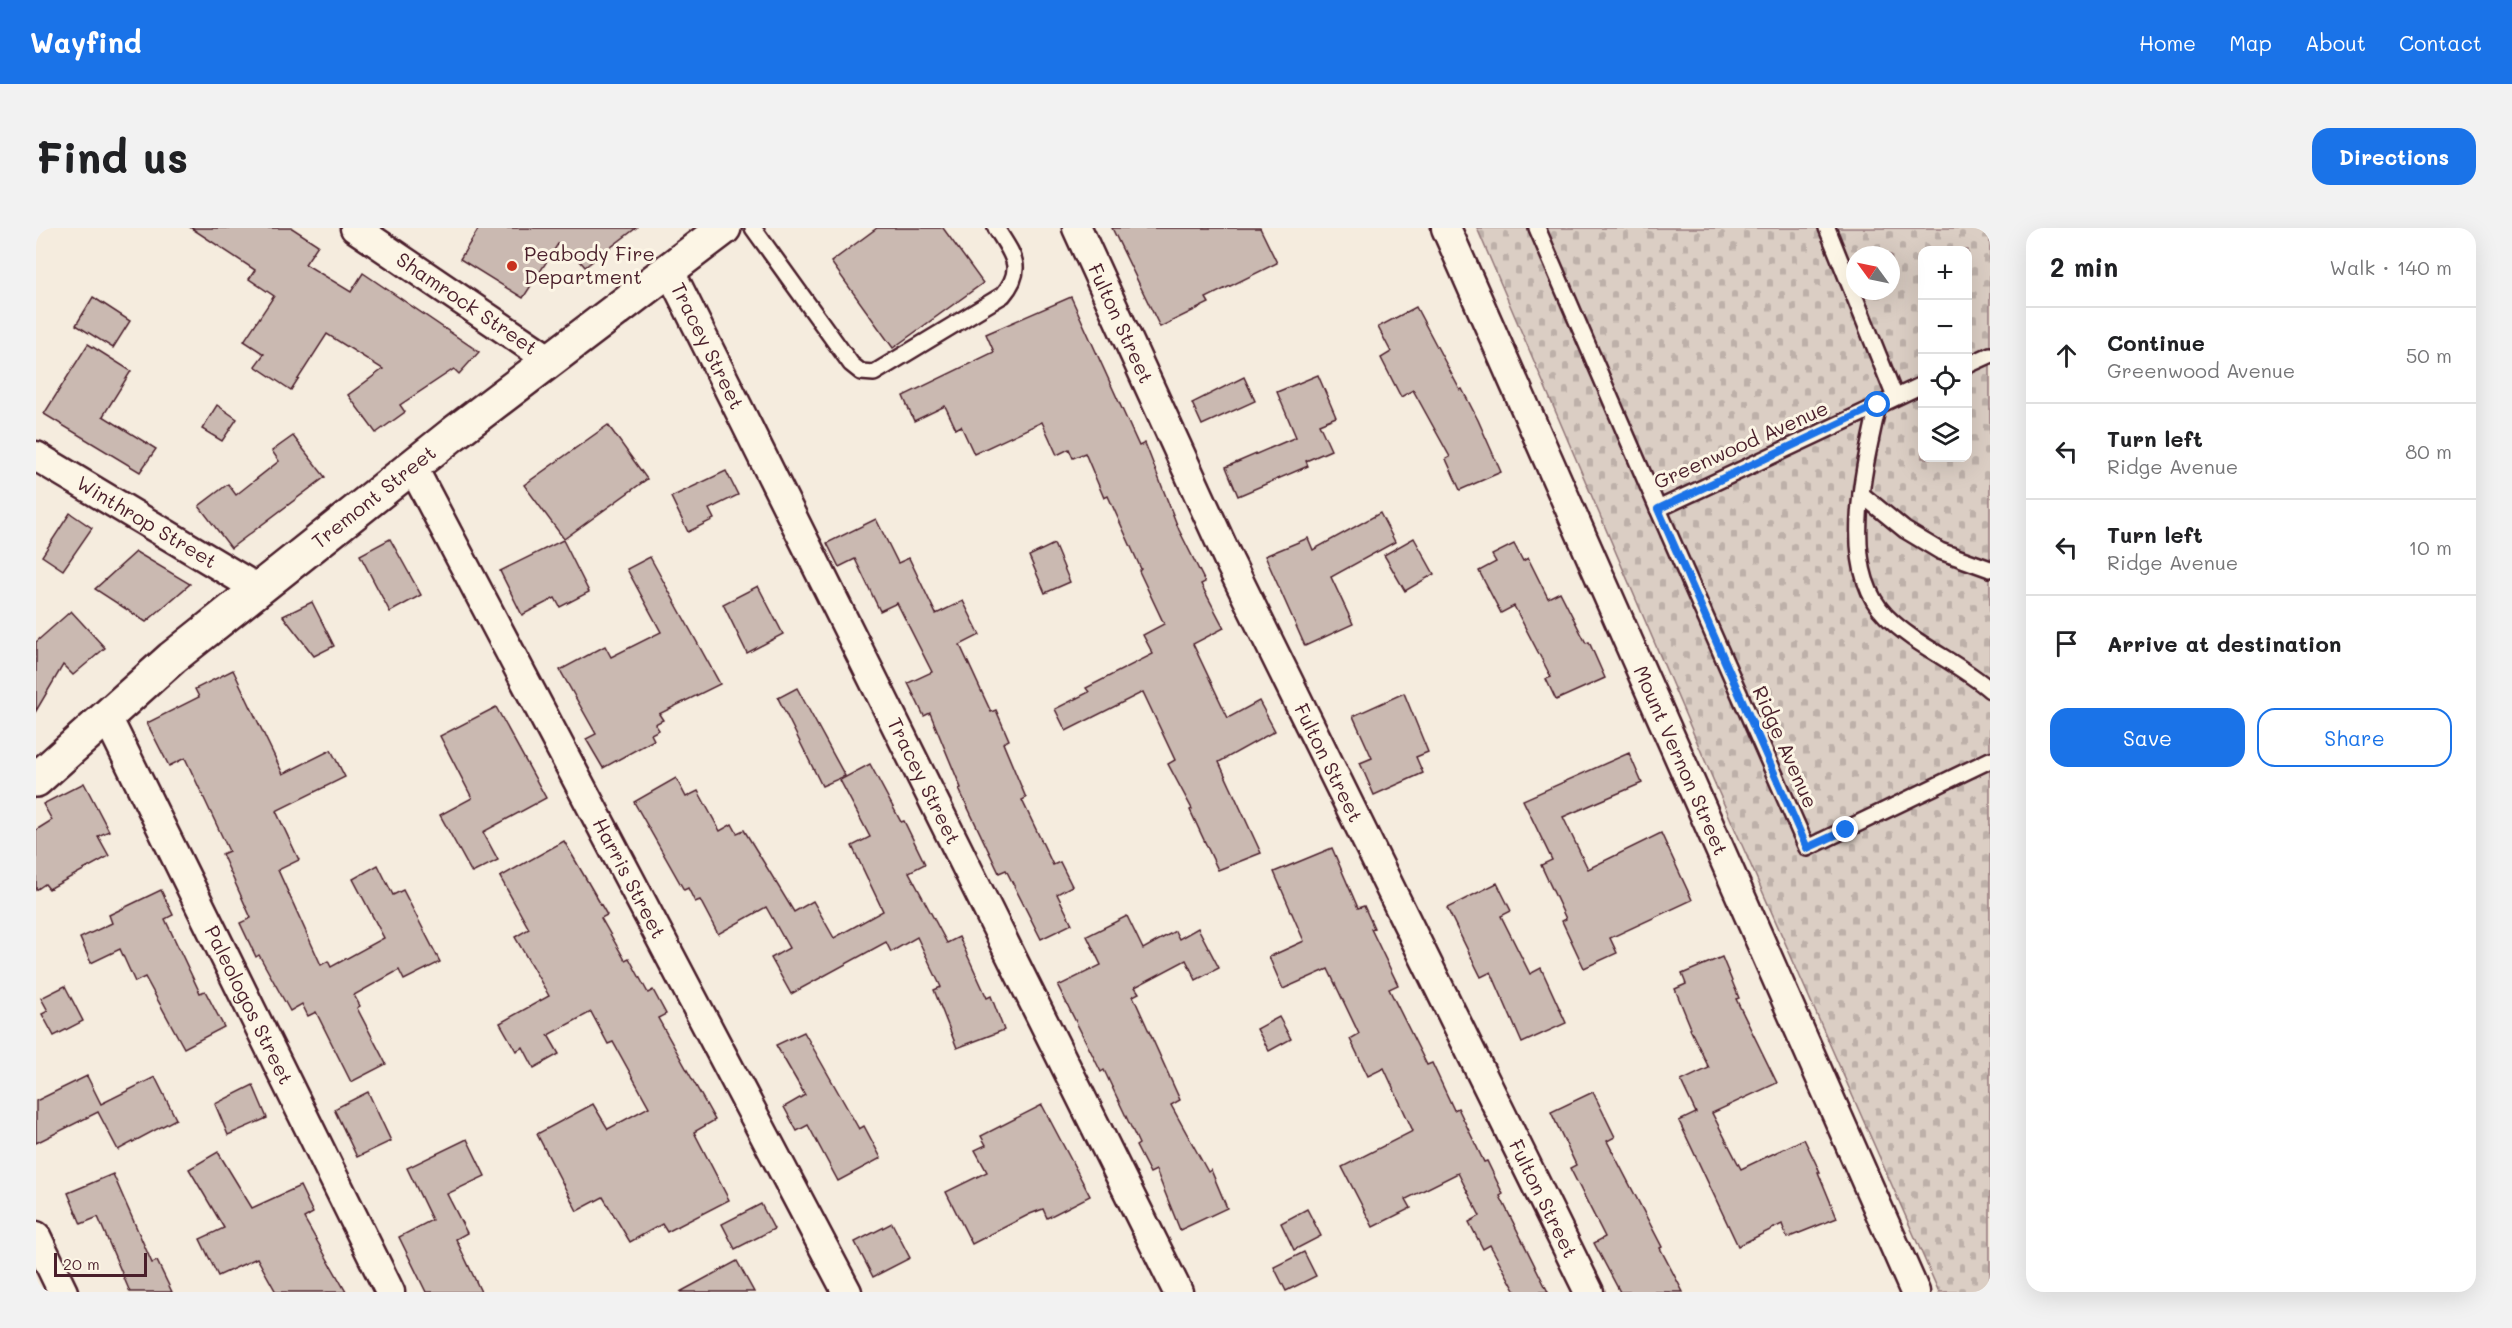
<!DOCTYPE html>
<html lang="en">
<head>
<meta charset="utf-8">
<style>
  body { margin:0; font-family:Mali,sans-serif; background:#f2f2f2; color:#202124 }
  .controls { position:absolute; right:18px; top:18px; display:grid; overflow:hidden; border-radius:12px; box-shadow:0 6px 24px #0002 }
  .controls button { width:54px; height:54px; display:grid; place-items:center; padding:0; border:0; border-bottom:2px solid #e0e0e0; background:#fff; color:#202124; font:30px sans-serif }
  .compass { position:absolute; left:1810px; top:18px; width:54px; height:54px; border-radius:50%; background:#fff; box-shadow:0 6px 24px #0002; rotate:303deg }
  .scale { position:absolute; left:18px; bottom:15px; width:93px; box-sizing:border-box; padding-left:6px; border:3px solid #4a1f2b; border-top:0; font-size:16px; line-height:21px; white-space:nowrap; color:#4a1f2b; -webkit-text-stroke:4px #fcf5e5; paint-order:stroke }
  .stop { position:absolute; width:18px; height:18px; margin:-14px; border:4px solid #1a73e8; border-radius:50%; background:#fff }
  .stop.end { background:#1a73e8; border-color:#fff; box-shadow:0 2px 6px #0008 }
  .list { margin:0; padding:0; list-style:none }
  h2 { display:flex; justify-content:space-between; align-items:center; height:78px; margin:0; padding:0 24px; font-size:26px }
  h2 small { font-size:20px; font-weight:400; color:#757577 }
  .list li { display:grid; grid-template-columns:39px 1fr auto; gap:18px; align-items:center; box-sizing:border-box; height:96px; padding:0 24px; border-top:2px solid #e0e0e0 }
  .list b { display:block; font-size:22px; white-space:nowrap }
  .list p { margin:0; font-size:20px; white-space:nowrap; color:#757577 }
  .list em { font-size:20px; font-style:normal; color:#757577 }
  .actions { display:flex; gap:12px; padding:18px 24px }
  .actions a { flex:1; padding:14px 0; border:2px solid #1a73e8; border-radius:18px; text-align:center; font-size:21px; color:#1a73e8 }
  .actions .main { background:#1a73e8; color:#fff }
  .icon { flex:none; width:33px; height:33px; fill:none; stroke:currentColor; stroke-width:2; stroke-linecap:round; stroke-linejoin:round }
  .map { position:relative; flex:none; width:1954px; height:1064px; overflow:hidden; border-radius:18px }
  header { display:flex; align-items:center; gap:36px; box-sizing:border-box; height:84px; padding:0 30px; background:#1a73e8; color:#fff }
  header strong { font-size:28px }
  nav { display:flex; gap:33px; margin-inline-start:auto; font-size:21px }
  .intro { display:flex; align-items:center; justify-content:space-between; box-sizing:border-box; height:144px; padding:0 36px }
  h1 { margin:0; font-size:42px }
  .button { padding:15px 27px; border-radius:18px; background:#1a73e8; color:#fff; font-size:21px; font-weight:700 }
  main { display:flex; gap:36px; padding:0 36px }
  aside { flex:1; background:#fff; border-radius:18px; box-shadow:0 6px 24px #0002 }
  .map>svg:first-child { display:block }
  .cemetery { fill:url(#cemetery-stones); stroke:#927678; stroke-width:1.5; fill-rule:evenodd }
  .building { fill:#cab9b1; stroke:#4a1f2b; stroke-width:1.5 }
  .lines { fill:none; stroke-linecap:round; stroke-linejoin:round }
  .service-casing { stroke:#4a1f2b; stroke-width:20 }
  .minor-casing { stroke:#4a1f2b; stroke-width:33 }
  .tertiary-casing { stroke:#4a1f2b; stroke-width:38 }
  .service { stroke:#fcf5e5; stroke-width:15 }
  .minor { stroke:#fcf5e5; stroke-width:28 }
  .tertiary { stroke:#fcf5e5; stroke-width:33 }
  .route { stroke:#1a73e8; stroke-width:8 }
  .poi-dot { fill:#c8321e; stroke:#fcf5e5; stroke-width:2 }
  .labels { text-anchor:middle; stroke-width:6; stroke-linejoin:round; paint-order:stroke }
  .poi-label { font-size:20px; fill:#4a1f2b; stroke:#fcf5e5; text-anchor:start }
  .street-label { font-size:20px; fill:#4a1f2b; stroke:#fcf5e5 }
</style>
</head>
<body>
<header>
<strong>Wayfind</strong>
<nav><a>Home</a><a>Map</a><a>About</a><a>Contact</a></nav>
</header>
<div class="intro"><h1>Find us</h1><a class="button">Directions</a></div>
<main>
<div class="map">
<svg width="1954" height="1064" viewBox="0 0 1954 1064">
  <defs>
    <pattern id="cemetery-stones" width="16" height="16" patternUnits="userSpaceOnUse" patternTransform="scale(1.5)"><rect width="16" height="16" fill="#dbcec4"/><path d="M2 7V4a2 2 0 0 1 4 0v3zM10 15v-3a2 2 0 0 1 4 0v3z" fill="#bdb0a9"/></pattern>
  </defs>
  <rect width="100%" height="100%" fill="#f5ecde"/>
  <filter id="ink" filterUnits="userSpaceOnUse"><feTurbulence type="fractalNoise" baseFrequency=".0167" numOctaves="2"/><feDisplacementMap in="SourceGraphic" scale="12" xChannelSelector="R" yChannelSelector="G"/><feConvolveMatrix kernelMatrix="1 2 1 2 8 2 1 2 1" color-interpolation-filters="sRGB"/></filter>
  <g filter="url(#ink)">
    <!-- cemetery -->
    <path class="cemetery" d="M1441 0H1954V1064H1903L1676 549ZM1886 22H1932V230H1886ZM1819 27H1855V63H1819Z"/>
    <!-- building -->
    <g class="building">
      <polygon points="155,0 256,0 282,17 269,36 315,64 327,45 443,124 423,146 418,141 364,177 369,184 340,205 312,167 347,141 291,106 255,162 219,138 228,126 208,113 238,68 213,51 219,42"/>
      <polygon points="443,0 600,0 549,39 539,27 534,31 522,16 487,70 424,31"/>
      <polygon points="841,0 907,0 947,55 857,120 795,34"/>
      <polygon points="1076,0 1224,0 1241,35 1170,70 1173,75 1124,99"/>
      <polygon points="57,69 94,93 77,120 40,97"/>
      <polygon points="1035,69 1103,218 1109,215 1143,302 1169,354 1165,356 1188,400 1157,416 1192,490 1223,473 1239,503 1183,534 1225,625 1182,642 1154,582 1156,581 1132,536 1139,532 1107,464 1030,503 1019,481 1053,464 1050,460 1117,426 1107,407 1128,396 1103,343 1105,341 1072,268 1068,270 1049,225 1037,230 1033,221 1021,227 1006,194 938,226 925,198 920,201 909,178 878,193 867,168 958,124 950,106"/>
      <polygon points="1380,79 1424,162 1426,161 1442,192 1465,244 1424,262 1410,231 1414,229 1377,162 1365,169 1345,130 1355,124 1342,99"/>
      <polygon points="52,116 95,143 67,188 120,221 104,244 8,186"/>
      <polygon points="1282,147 1300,189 1283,196 1295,222 1270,233 1272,238 1202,268 1190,239 1260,209 1241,164"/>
      <polygon points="1208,149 1219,173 1166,197 1156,175"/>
      <polygon points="181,177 201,191 186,213 166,201"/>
      <polygon points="572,197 611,251 528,311 488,257"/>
      <polygon points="257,208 289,249 195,320 163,278 192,256 200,267 243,233 236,223"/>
      <polygon points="690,243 702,267 673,281 678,291 652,304 635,269"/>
      <polygon points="34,285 56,300 27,342 6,328"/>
      <polygon points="1344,285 1359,314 1295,349 1317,396 1269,418 1229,328 1272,310 1277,322"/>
      <polygon points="840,291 862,335 873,330 900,386 927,373 944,407 924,417 955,484 960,482 973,512 967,515 990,570 986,572 1017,637 1024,634 1036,658 1021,666 1036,696 1005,711 970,642 963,645 923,561 925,560 894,485 888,488 872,455 896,444 861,375 844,383 819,331 803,339 791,315"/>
      <polygon points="1378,310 1398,346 1369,363 1348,327"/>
      <polygon points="354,311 385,367 354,384 324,327"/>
      <polygon points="527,312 553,364 524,379 519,370 486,387 464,343"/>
      <polygon points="1018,316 1034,354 1009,365 993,328"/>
      <polygon points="1478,316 1487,333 1492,330 1512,370 1524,364 1550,415 1553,414 1569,450 1520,472 1510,451 1515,449 1478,378 1465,385 1443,343 1460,334 1456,327"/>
      <polygon points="100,324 154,356 110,394 59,361"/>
      <polygon points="614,329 684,456 623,486 627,492 619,496 623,502 615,506 618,512 567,540 550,511 560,506 524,442 569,418 575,429 625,404 591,341"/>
      <polygon points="722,358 747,406 711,425 687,376"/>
      <polygon points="276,374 298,418 278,428 247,388"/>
      <polygon points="35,383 69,420 37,447 27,437 0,483 0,414"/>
      <polygon points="197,442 247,546 295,522 309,549 240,583 263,632 242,642 285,737 292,733 295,739 348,710 317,651 342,637 357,667 367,662 404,734 368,752 363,742 318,767 324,778 321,780 350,836 315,854 280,784 272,788 266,776 254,783 223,727 220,729 204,695 215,690 186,626 193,623 149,530 133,538 111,495 163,469 159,461"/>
      <polygon points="761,460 809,548 786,558 742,470"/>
      <polygon points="1368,465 1392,524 1380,529 1387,545 1338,567 1324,535 1336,530 1317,488"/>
      <polygon points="460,479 510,570 447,604 462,632 436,645 404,587 436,570 404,508"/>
      <polygon points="1593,525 1606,555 1527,589 1552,641 1625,605 1656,672 1574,710 1581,725 1548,740 1526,693 1530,691 1505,637 1516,632 1487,572"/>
      <polygon points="834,536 865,594 868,593 889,636 873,644 911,715 923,709 951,770 955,768 968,802 921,820 898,762 905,759 881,709 855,724 850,714 755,766 735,730 753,720 730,679 682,706 664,672 659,674 652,660 648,662 598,574 640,550 650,569 662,563 684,603 696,596 701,605 708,602 758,684 777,673 798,710 847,683 816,618 834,609 804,552"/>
      <polygon points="48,555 73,603 62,608 73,628 13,661 9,656 0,662 0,602 16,592 7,576"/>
      <polygon points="528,613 571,687 565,690 589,732 593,730 612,765 617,762 630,786 622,790 679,892 658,904 693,972 631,1004 626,996 594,1014 567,969 541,983 501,906 557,876 572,901 613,879 577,814 572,816 555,784 512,807 523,826 498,840 487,819 480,823 464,795 513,768 479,709 493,701 464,649"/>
      <polygon points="1296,620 1322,680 1328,678 1338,700 1335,701 1362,757 1353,761 1391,837 1396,835 1418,882 1422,880 1448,934 1451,933 1467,966 1464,968 1512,1064 1480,1064 1454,1017 1447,1021 1433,994 1444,988 1422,945 1370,971 1375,980 1337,999 1306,939 1377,903 1348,840 1332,848 1314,811 1323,806 1292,741 1247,761 1233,729 1268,713 1238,644"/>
      <polygon points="1461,655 1475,683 1465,688 1494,746 1505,740 1530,795 1486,815 1455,744 1445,749 1411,680"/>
      <polygon points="125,662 137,687 129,691 164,765 169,763 188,799 148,820 109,749 99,754 84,721 55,735 44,710 76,695 73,687"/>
      <polygon points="1091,688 1107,721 1139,703 1143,711 1162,700 1183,740 1160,752 1150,732 1099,759 1103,765 1097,768 1144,872 1135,877 1172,944 1175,942 1191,980 1144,1002 1120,942 1114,945 1100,918 1103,916 1068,842 1065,844 1022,758 1065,737 1051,708"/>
      <polygon points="1686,729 1703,770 1700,771 1741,855 1676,885 1705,941 1768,911 1784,944 1782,944 1801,990 1751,1010 1746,996 1702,1018 1643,893 1660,885 1645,853 1673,840 1654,801 1655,800 1639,761 1650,756 1646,746"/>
      <polygon points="29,758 47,793 18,808 6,786 12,783 5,770"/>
      <polygon points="1243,789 1255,811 1233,823 1221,801"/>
      <polygon points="768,804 823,901 828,898 845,930 802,953 772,897 761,903 748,879 769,867 740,817"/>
      <polygon points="51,848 65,876 119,849 140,891 82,922 62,884 0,915 0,873"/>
      <polygon points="217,857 231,890 192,907 179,876"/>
      <polygon points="332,864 355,913 321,929 298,881"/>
      <polygon points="1557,864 1579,909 1571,913 1626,1019 1624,1020 1647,1064 1584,1064 1558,1015 1569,1009 1534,940 1540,937 1515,884"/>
      <polygon points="1006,877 1054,968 1011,990 1007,981 994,986 936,1016 910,964 951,944 939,922 950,917 945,908"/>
      <polygon points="431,911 449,948 411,966 431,1005 420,1011 445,1064 390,1064 363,1009 396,992 371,940"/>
      <polygon points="182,924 216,980 264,958 277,985 268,990 310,1064 240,1064 221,1030 182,1048 164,1011 188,1000 153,941"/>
      <polygon points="77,946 116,1035 121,1033 136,1064 94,1064 62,989 45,996 32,965"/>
      <polygon points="725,976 738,1001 699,1021 686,996"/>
      <polygon points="1271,981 1285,1008 1258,1022 1245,995"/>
      <polygon points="856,995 874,1030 837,1049 819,1014"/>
      <polygon points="1268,1024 1280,1048 1250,1063 1238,1039"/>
      <polygon points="701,1033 718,1064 644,1064"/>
    </g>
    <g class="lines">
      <!-- service casing -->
      <g class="service-casing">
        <g id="service">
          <path d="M717 0 815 136 825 144 838 145 967 67C990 40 976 26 960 0"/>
          <polyline points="1501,0 1622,281 1886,157"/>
          <polyline points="1791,0 1859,169"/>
          <polyline points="1932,137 1954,127"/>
          <path d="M1842 177C1829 236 1802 340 1850 388 1880 418 1922 434 1954 462"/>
          <polyline points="1825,266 1869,302 1904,323 1954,341"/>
          <polyline points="1622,281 1771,620 1954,532"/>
        </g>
      </g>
      <!-- minor casing -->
      <g class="minor-casing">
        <g id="minor">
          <path id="s1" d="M319 0 514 132"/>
          <path id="s2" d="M1041 0 1193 333 1553 1064"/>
          <path id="s3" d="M1410 0 1879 1064"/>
          <path id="s4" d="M633 41 1142 1064"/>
          <path id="s5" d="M0 228 222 361"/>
          <path id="s6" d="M376 238 811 1064"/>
          <path id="s7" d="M71 489 354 1064"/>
          <polyline points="0,1008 27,1064"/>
        </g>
      </g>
      <!-- tertiary casing -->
      <g class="tertiary-casing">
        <g id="tertiary">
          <path id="s8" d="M0 552 136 430 417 206 688 0"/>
        </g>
      </g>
      <!-- service -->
      <use href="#service" class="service"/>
      <!-- minor -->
      <use href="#minor" class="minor"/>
      <!-- tertiary -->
      <use href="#tertiary" class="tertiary"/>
    </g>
  </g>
  <g class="lines" filter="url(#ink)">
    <!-- route -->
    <polyline class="route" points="1810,602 1771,620 1622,281 1842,177"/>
  </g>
  <!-- markers -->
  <circle class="poi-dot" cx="476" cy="38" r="6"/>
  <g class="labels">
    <!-- poi labels -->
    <g class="poi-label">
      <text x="488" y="33">Peabody Fire<tspan x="488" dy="23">Department</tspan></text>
    </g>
    <!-- street labels -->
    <g class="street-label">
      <text dy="7" stroke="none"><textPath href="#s1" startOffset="135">Shamrock Street</textPath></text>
      <text dy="7" stroke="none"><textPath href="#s2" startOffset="105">Fulton Street</textPath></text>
      <text dy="7" stroke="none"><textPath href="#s4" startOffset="86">Tracey Street</textPath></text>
      <text transform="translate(1705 217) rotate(-24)" y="7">Greenwood Avenue</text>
      <text dy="7" stroke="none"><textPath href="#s8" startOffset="441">Tremont Street</textPath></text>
      <text dy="7" stroke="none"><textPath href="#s5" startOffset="129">Winthrop Street</textPath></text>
      <text transform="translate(1749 519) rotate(66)" y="7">Ridge Avenue</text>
      <text dy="7" stroke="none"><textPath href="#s3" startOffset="582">Mount Vernon Street</textPath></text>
      <text dy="7" stroke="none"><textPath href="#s2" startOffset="591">Fulton Street</textPath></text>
      <text dy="7" stroke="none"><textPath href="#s4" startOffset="572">Tracey Street</textPath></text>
      <text dy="7" stroke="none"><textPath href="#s6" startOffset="466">Harris Street</textPath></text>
      <text dy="7" stroke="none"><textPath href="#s7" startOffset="321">Paleologos Street</textPath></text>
      <text dy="7" stroke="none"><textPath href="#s2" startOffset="1077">Fulton Street</textPath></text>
    </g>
  </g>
</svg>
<div class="controls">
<button>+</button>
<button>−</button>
<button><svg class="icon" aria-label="locate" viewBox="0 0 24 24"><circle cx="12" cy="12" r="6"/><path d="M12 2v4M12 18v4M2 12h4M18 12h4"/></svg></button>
<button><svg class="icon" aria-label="layers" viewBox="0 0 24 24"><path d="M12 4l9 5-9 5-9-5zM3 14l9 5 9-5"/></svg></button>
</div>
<svg class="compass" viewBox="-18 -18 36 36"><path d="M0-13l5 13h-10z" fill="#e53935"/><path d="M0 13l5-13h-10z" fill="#757577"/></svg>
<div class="scale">20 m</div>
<div class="stop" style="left:1842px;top:177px"></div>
<div class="stop end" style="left:1810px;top:602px"></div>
</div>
<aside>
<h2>2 min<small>Walk · 140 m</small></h2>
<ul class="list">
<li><svg class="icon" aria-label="ahead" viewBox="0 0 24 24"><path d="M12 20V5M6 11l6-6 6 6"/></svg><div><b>Continue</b><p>Greenwood Avenue</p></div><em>50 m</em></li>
<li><svg class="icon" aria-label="left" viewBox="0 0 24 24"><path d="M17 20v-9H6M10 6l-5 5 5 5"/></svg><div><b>Turn left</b><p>Ridge Avenue</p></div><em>80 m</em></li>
<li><svg class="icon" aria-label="left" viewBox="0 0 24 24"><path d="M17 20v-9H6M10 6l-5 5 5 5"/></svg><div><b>Turn left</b><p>Ridge Avenue</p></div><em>10 m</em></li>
<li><svg class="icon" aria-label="arrive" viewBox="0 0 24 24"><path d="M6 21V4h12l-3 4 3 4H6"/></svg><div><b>Arrive at destination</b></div></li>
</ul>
<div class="actions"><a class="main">Save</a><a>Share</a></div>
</aside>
</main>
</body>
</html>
